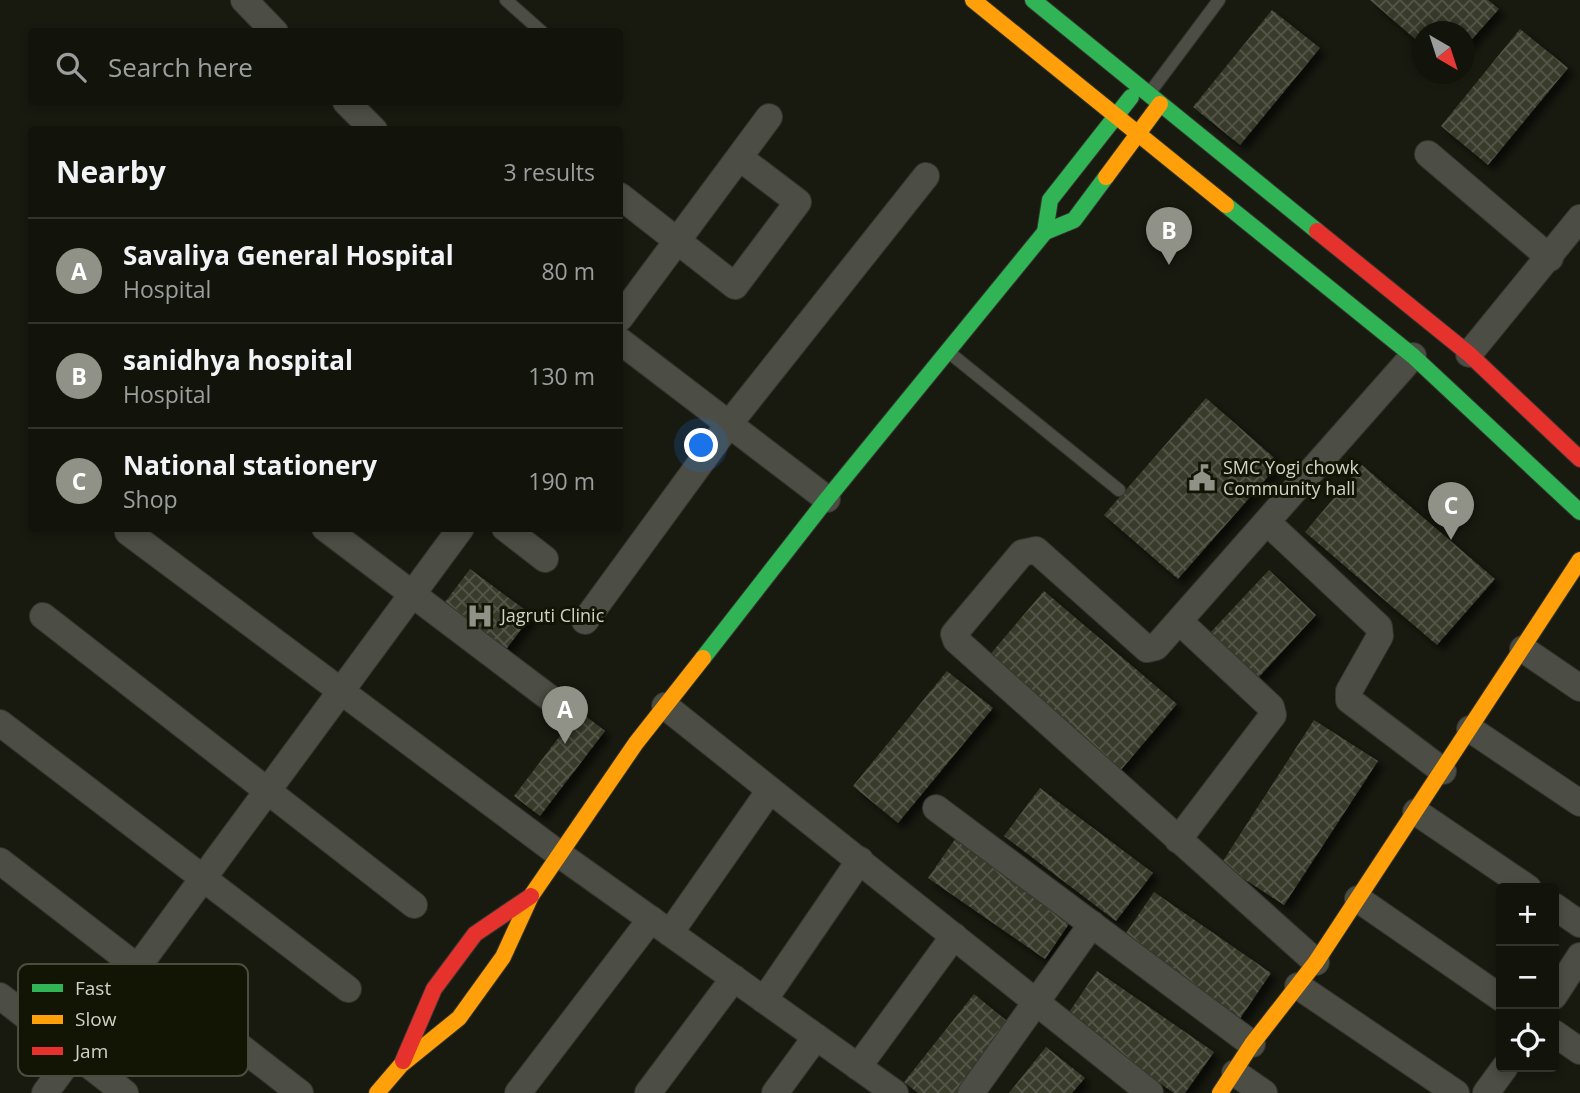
<!DOCTYPE html>
<html lang="en">
<head>
<meta charset="utf-8">
<style>
  body { margin:0; font-family:"Open Sans",sans-serif; background:#1f211a; color:#f1f3f6 }
  .controls { position:absolute; right:21px; bottom:21px; display:grid; overflow:hidden; border-radius:7px; box-shadow:0 4px 10px #0003 }
  .controls button { width:63px; height:63px; display:grid; place-items:center; padding:0; border:0; border-bottom:2px solid #31332d; background:#12140c; color:#f1f3f6; font:35px sans-serif }
  .compass { position:absolute; left:1412px; top:21px; width:63px; height:63px; border-radius:50%; background:#12140c; box-shadow:0 4px 10px #0003; rotate:141deg }
  .you { position:absolute; left:702px; top:446px; width:24px; height:24px; margin:-18px; border:5px solid #fff; border-radius:50%; background:#1a73e8; box-shadow:0 0 0 10px #1a73e833 }
  .badge { display:grid; place-items:center; width:46px; height:46px; border-radius:50%; background:#909287; color:#fff; font-size:23px; font-weight:700 }
  .pin { position:absolute; translate:-50% -58px; filter:drop-shadow(0 2px 4px #0008) }
  .pin::after { content:''; position:absolute; top:37px; width:24px; height:21px; background:inherit; clip-path:polygon(0 0,100% 0,50% 100%) }
  .list { margin:0; padding:0; list-style:none }
  h2 { display:flex; justify-content:space-between; align-items:center; height:91px; margin:0; padding:0 28px; font-size:30px }
  h2 small { font-size:23px; font-weight:400; color:#9c9e9d }
  .list li { display:grid; grid-template-columns:46px 1fr auto; gap:21px; align-items:center; box-sizing:border-box; height:105px; padding:0 28px; border-top:2px solid #31332d }
  .list b { display:block; font-size:26px; white-space:nowrap }
  .list p { margin:0; font-size:23px; white-space:nowrap; color:#9c9e9d }
  .list em { font-size:23px; font-style:normal; color:#9c9e9d }
  .icon { flex:none; width:38px; height:38px; fill:none; stroke:currentColor; stroke-width:2; stroke-linecap:round; stroke-linejoin:round }
  .map { position:relative; flex:none; width:1580px; height:1093px; overflow:hidden }
  .search { position:absolute; background:#12140c; box-shadow:0 4px 10px #0003; left:28px; top:28px; width:595px; height:77px; display:flex; align-items:center; gap:18px; box-sizing:border-box; padding:0 24px; border-radius:7px; color:#9c9e9d; font-size:26px }
  .panel { position:absolute; background:#12140c; box-shadow:0 4px 10px #0003; left:28px; top:126px; width:595px; height:406px; border-radius:7px }
  .map>svg:first-child { display:block }
  .building { fill:url(#building-cross-hatch); filter:url(#shadow) }
  .lines { fill:none; stroke-linecap:round; stroke-linejoin:round }
  .lane-casing { stroke:#35352f; stroke-width:14 }
  .street-casing { stroke:#35352f; stroke-width:28 }
  .fast-casing { stroke:#35352f; stroke-width:18 }
  .slow-casing { stroke:#35352f; stroke-width:18 }
  .jam-casing { stroke:#35352f; stroke-width:18 }
  .lane { stroke:#4c4d44; stroke-width:12 }
  .street { stroke:#4c4d44; stroke-width:26 }
  .fast { stroke:#30b455; stroke-width:16 }
  .slow { stroke:#ff9f0a; stroke-width:16 }
  .jam { stroke:#e5322d; stroke-width:16 }
  .labels { text-anchor:middle; stroke-width:6; stroke-linejoin:round; paint-order:stroke }
  .poi-label { font-size:18px; fill:#d0d3c7; stroke:#121504; text-anchor:start }
  .key { fill:#121504; stroke:#4b4e3e; stroke-width:2 }
  .key-label { font-size:19px; fill:#d0d3c7 }
</style>
</head>
<body>
<div class="map">
<svg width="1580" height="1093" viewBox="0 0 1580 1093">
  <defs>
    <pattern id="building-cross-hatch" width="8" height="8" patternUnits="userSpaceOnUse" patternTransform="scale(1.75)"><rect width="8" height="8" fill="#393b2c"/><path d="M0 0l8 8M0 8l8-8" fill="none" stroke="#555649"/></pattern>
    <filter id="shadow"><feDropShadow dx="6" dy="6" stdDeviation="3.5" flood-color="#0009"/></filter>
  </defs>
  <rect width="100%" height="100%" fill="#181a10"/>
  <!-- building -->
  <g class="building">
    <polygon points="1370,0 1488,0 1499,9 1464,48 1464,32 1422,32 1422,45"/>
    <polygon points="1272,10 1320,48 1240,145 1193,107"/>
    <polygon points="1520,29 1568,68 1488,165 1441,126"/>
    <polygon points="1206,398 1280,463 1178,579 1104,515"/>
    <polygon points="1362,465 1495,579 1437,645 1305,532"/>
    <polygon points="470,569 532,615 504,652 442,606"/>
    <polygon points="1269,570 1316,615 1257,679 1209,634"/>
    <polygon points="1044,591 1177,704 1120,771 987,658"/>
    <polygon points="947,671 993,708 898,823 853,786"/>
    <polygon points="579,711 605,731 540,816 514,796"/>
    <polygon points="1314,720 1378,761 1284,905 1221,864"/>
    <polygon points="1040,788 1153,873 1116,921 1004,836"/>
    <polygon points="960,832 1077,912 1045,959 928,878"/>
    <polygon points="1154,892 1271,973 1239,1020 1122,939"/>
    <polygon points="1097,971 1214,1052 1185,1093 1174,1093 1065,1018"/>
    <polygon points="974,994 1012,1025 958,1093 918,1093 904,1082"/>
    <polygon points="1046,1047 1085,1078 1072,1093 1009,1093"/>
  </g>
  <g class="lines">
    <!-- lane casing -->
    <g class="lane-casing">
      <g id="lane">
        <polyline points="506,0 542,32"/>
        <polyline points="1151,91 1219,0"/>
        <polyline points="951,354 1119,490"/>
      </g>
    </g>
    <!-- street casing -->
    <g class="street-casing">
      <g id="street">
        <polyline points="244,0 275,32"/>
        <polyline points="346,102 374,130"/>
        <polyline points="1428,154 1550,258"/>
        <polyline points="620,196 735,286 798,202 740,158"/>
        <polyline points="620,318 769,117"/>
        <polyline points="620,341 827,499"/>
        <polyline points="1469,354 1580,218"/>
        <polyline points="1267,522 1379,627 1380,636 1349,691 1349,700 1443,771"/>
        <polyline points="325,528 551,699"/>
        <polyline points="505,528 545,559"/>
        <polyline points="128,532 559,854 895,1093"/>
        <polyline points="43,616 414,905"/>
        <polyline points="585,621 729,424 926,176"/>
        <polyline points="1523,649 1580,688"/>
        <polyline points="665,706 1150,1093"/>
        <polyline points="0,723 348,989"/>
        <polyline points="1470,729 1580,803"/>
        <polyline points="936,808 1252,1044"/>
        <polyline points="1416,812 1528,888"/>
        <polyline points="1178,840 1273,715 1271,707 1180,622"/>
        <polyline points="0,861 300,1093"/>
        <polyline points="1358,899 1501,998"/>
        <polyline points="1554,906 1580,924"/>
        <polyline points="670,933 770,790"/>
        <polyline points="1316,962 956,640 954,634 1022,553 1036,550 1147,649 1156,647 1413,356"/>
        <polyline points="1298,986 1456,1093"/>
        <polyline points="0,996 125,1093"/>
        <polyline points="1554,996 1580,956"/>
        <polyline points="764,1000 860,860"/>
        <polyline points="1554,1033 1580,1051"/>
        <polyline points="858,1067 954,936"/>
        <polyline points="1235,1073 1264,1093"/>
        <polyline points="45,1093 461,528"/>
        <polyline points="518,1093 651,919"/>
        <polyline points="648,1093 734,978"/>
        <polyline points="775,1093 816,1037"/>
        <polyline points="971,1093 1092,924"/>
        <polyline points="1486,1093 1505,1067"/>
      </g>
    </g>
    <!-- fast casing -->
    <g class="fast-casing">
      <g id="fast">
        <polyline points="1033,0 1317,231"/>
        <polyline points="1226,205 1413,356 1580,512"/>
        <polyline points="1045,232 1050,200 1131,97"/>
        <polyline points="703,658 827,499 1045,232 1074,220 1106,177"/>
      </g>
    </g>
    <!-- slow casing -->
    <g class="slow-casing">
      <g id="slow">
        <polyline points="973,0 1226,205"/>
        <polyline points="1106,177 1160,104"/>
        <polyline points="377,1093 401,1065 459,1018 503,957 531,896 636,743 703,658"/>
        <polyline points="1220,1093 1252,1044 1316,962 1580,560"/>
      </g>
    </g>
    <!-- jam casing -->
    <g class="jam-casing">
      <g id="jam">
        <polyline points="1317,231 1469,354 1580,459"/>
        <polyline points="403,1061 434,989 475,934 531,896"/>
      </g>
    </g>
    <!-- lane -->
    <use href="#lane" class="lane"/>
    <!-- street -->
    <use href="#street" class="street"/>
    <!-- fast -->
    <use href="#fast" class="fast"/>
    <!-- slow -->
    <use href="#slow" class="slow"/>
    <!-- jam -->
    <use href="#jam" class="jam"/>
  </g>
  <!-- icons -->
  <defs>
    <g id="civic-bare" transform="scale(2.1)"><path d="M-.6-6.5H3V-4.5H.6V-3L4-1V1h2V6H-6V1h2V-1L-.6-3ZM-1.2 2.5V6h2.4V2.5Z" fill="#909287" stroke="#121504" stroke-width="2.5" paint-order="stroke"/></g>
    <g id="hospital-bare" transform="scale(2.1)"><path d="M-5-5h3v3.5h4V-5h3V5h-3V1.5h-4V5h-3Z" fill="#909287" stroke="#121504" stroke-width="2.5" paint-order="stroke"/></g>
  </defs>
  <g fill-rule="evenodd">
    <use href="#civic-bare" x="1202" y="478"/>
    <use href="#hospital-bare" x="480" y="616"/>
  </g>
  <g class="labels">
    <!-- poi labels -->
    <g class="poi-label">
      <text x="1223" y="474">SMC Yogi chowk<tspan x="1223" dy="21">Community hall</tspan></text>
      <text x="501" y="622">Jagruti Clinic</text>
    </g>
  </g>
  <!-- legend -->
  <rect x="18" y="964" width="230" height="112" rx="10" class="key"/>
  <rect x="32" y="984" width="31" height="8" fill="#30b455"/>
  <rect x="32" y="1015" width="31" height="9" fill="#ff9f0a"/>
  <rect x="32" y="1047" width="31" height="8" fill="#e5322d"/>
  <g class="key-label">
    <text x="75" y="995">Fast</text>
    <text x="75" y="1026">Slow</text>
    <text x="75" y="1058">Jam</text>
  </g>
</svg>
<div class="controls">
<button>+</button>
<button>−</button>
<button><svg class="icon" aria-label="locate" viewBox="0 0 24 24"><circle cx="12" cy="12" r="6"/><path d="M12 2v4M12 18v4M2 12h4M18 12h4"/></svg></button>
</div>
<svg class="compass" viewBox="-18 -18 36 36"><path d="M0-13l5 13h-10z" fill="#e53935"/><path d="M0 13l5-13h-10z" fill="#9c9e9d"/></svg>
<div class="you"></div>
<div class="pin badge" style="left:565px;top:744px">A</div>
<div class="pin badge" style="left:1169px;top:265px">B</div>
<div class="pin badge" style="left:1451px;top:540px">C</div>
<div class="search"><svg class="icon" aria-label="search" viewBox="0 0 24 24"><circle cx="10" cy="10" r="6"/><path d="M15 15l6 6"/></svg>Search here</div>
<section class="panel">
<h2>Nearby<small>3 results</small></h2>
<ul class="list">
<li><span class="badge">A</span><div><b>Savaliya General Hospital</b><p>Hospital</p></div><em>80 m</em></li>
<li><span class="badge">B</span><div><b>sanidhya hospital</b><p>Hospital</p></div><em>130 m</em></li>
<li><span class="badge">C</span><div><b>National stationery</b><p>Shop</p></div><em>190 m</em></li>
</ul>
</section>
</div>
</body>
</html>
